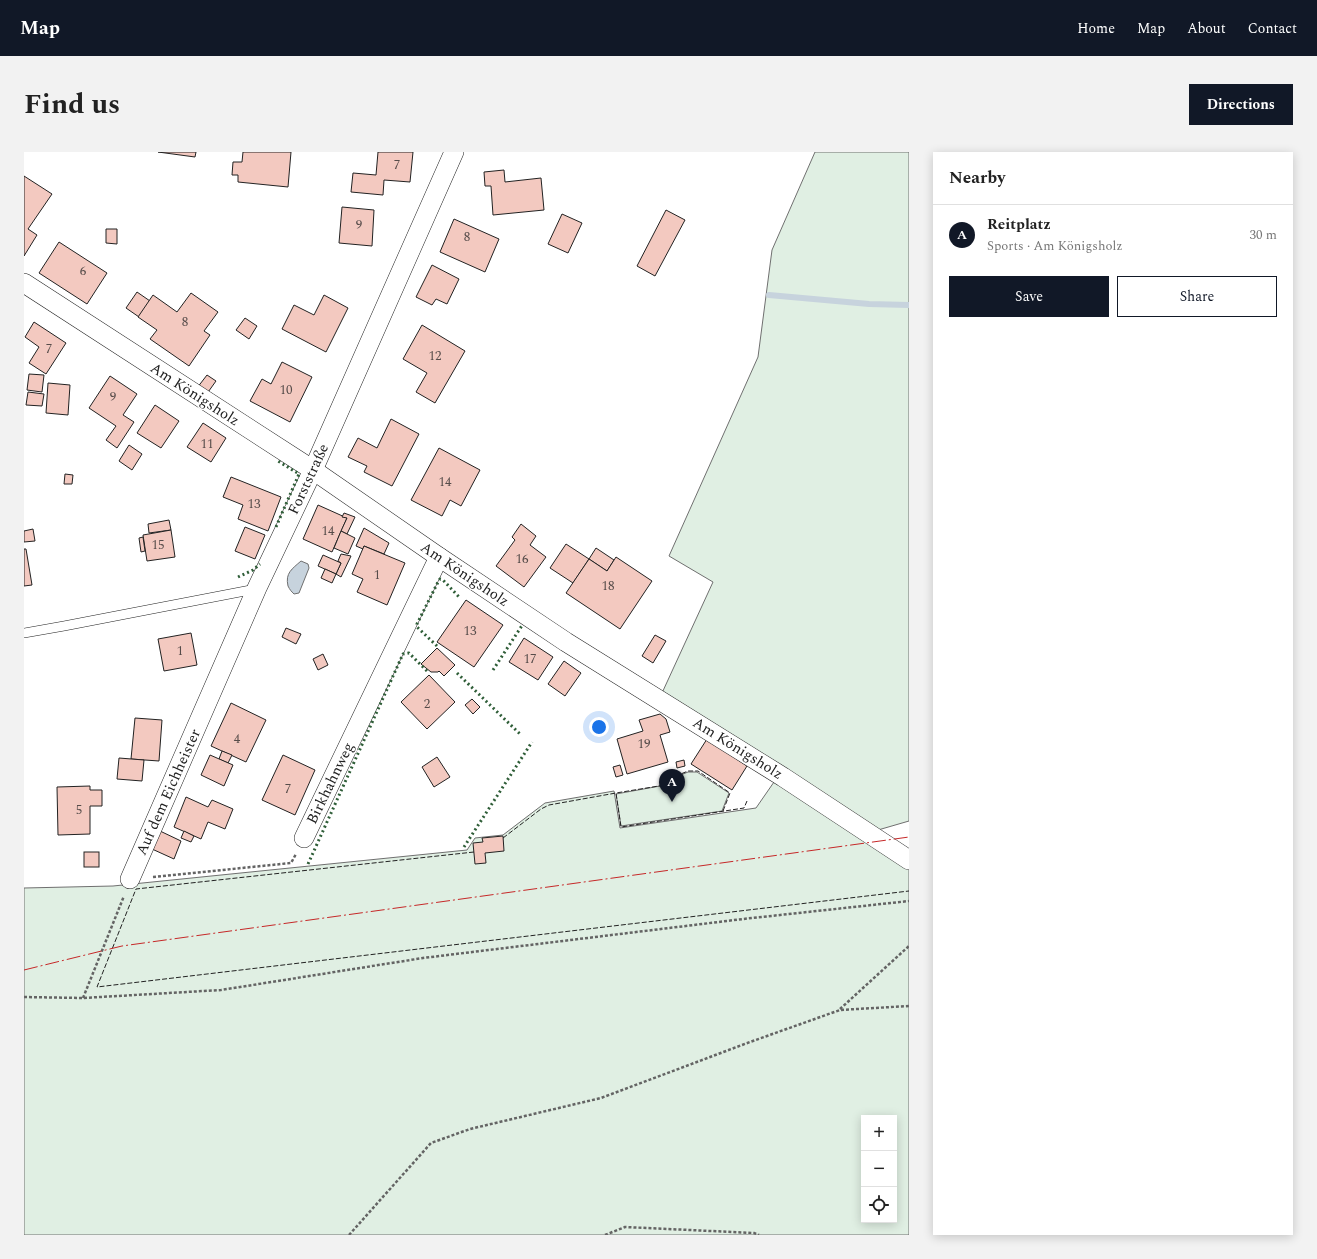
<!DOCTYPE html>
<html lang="en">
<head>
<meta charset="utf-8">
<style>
  body { margin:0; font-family:Spectral,serif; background:#f2f2f2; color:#222 }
  .controls { position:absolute; right:12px; bottom:12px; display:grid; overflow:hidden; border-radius:0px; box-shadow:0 2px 10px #0003 }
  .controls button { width:36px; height:36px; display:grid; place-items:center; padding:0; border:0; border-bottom:1px solid #e0e0e0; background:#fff; color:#222; font:20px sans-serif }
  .you { position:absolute; left:575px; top:575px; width:14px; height:14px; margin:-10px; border:3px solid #fff; border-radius:50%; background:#1a73e8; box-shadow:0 0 0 6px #1a73e833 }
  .badge { display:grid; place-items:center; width:26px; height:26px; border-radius:50%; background:#111827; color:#fff; font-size:13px; font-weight:700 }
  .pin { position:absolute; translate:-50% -33px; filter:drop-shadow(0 1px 2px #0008) }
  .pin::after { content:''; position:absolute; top:21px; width:14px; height:12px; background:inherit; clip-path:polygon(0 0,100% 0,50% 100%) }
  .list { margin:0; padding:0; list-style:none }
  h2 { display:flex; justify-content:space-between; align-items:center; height:52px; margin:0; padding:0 16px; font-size:17px }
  h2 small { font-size:13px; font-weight:400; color:#767676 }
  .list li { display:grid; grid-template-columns:26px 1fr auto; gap:12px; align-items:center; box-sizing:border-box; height:60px; padding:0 16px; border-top:1px solid #e0e0e0 }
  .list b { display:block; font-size:15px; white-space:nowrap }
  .list p { margin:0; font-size:13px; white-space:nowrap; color:#767676 }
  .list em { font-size:13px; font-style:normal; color:#767676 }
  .actions { display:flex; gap:8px; padding:12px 16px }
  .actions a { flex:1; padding:9px 0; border:1px solid #111827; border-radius:0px; text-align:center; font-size:14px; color:#111827 }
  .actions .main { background:#111827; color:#fff }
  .icon { flex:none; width:22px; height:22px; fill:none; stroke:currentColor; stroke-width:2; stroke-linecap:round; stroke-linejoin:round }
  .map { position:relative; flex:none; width:885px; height:1083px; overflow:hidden; border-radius:0px }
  header { display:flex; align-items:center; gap:24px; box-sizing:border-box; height:56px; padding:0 20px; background:#111827; color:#fff }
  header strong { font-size:19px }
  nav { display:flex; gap:22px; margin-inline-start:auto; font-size:14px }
  .intro { display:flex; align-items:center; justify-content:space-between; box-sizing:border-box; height:96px; padding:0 24px }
  h1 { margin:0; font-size:28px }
  .button { padding:10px 18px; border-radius:0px; background:#111827; color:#fff; font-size:14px; font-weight:700 }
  main { display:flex; gap:24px; padding:0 24px }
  aside { flex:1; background:#fff; border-radius:0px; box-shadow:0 2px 10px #0003 }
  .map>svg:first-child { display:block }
  .green { fill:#e0efe3; stroke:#6f6f6f; fill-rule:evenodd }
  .water { fill:#c7d3dd; stroke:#6f6f6f }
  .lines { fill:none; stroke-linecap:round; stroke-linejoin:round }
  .stream { stroke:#c7d3dd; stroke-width:6 }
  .building { fill:#f3c9c0; stroke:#222 }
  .lane-casing { stroke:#222; stroke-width:10 }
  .street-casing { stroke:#222; stroke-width:20 }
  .path { stroke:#646464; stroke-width:2.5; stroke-dasharray:3 2; stroke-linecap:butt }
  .lane { stroke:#fff; stroke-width:9 }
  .street { stroke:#fff; stroke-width:19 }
  .hedge { stroke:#2f5e38; stroke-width:3; stroke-dasharray:2 3; stroke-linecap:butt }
  .fence { stroke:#222; stroke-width:1; stroke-dasharray:5 2; stroke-linecap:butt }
  .power { stroke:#c62828; stroke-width:1; stroke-dasharray:14 3 2 3; stroke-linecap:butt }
  .labels { text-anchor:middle; stroke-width:3; stroke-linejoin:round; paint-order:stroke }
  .number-label { font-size:13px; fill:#564c4a }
  .street-label { font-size:15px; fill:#222; stroke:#fff }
</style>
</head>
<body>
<header>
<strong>Map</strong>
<nav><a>Home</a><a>Map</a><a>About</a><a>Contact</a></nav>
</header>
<div class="intro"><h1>Find us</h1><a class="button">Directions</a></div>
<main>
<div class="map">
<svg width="885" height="1083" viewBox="0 0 885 1083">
  <rect width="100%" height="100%" fill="#fff"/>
  <!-- green -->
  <g class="green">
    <path d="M791 0H885V669L854 678 885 697V1083H0V736L89 734 443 698 451 686 479 683 521 651 590 639 596 676 732 656 759 617 638 541 689 430 645 404 734 205 748 98ZM840 966H870V1068H840Z"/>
    <polygon points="664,620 673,620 705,641 698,659 597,674 592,642 647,632 652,625"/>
  </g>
  <!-- water -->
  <path class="water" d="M277 409 284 412 285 416 275 441 270 442C267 439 266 438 264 434 261 421 268 417 277 409Z"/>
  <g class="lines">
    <!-- stream -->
    <polyline class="stream" points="745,143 845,152 885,153"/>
  </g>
  <!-- building -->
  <g class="building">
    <polygon points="134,0 172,0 171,5"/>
    <polygon points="219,0 267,0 264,35 214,30 214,23 208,23 209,10 218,10"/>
    <polygon points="354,0 389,0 386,30 360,28 359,43 327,40 329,21 352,23"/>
    <polygon points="480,18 481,30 517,26 520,58 469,63 467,34 461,34 460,20"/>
    <polygon points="0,24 28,42 4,77 13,83 0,104"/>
    <polygon points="318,55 350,58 348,94 315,91"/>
    <polygon points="642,58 661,68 631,124 613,114"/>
    <polygon points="538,62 558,71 544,101 524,92"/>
    <polygon points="430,67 475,87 461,120 416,100"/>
    <polygon points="82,77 93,77 93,92 82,91"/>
    <polygon points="35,90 83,121 63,152 15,121"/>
    <polygon points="408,113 435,127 423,152 412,147 408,153 392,145"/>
    <polygon points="113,140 126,149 115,165 102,156"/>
    <polygon points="167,141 194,160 180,179 186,183 165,214 126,187 133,178 114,165 129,143 153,160"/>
    <polygon points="300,143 324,156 302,200 258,177 270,153 290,163"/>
    <polygon points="221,166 233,174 225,187 212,178"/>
    <polygon points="10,170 42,191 22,222 5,211 15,195 1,185"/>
    <polygon points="398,173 441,199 411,251 392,240 403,221 379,207"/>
    <polygon points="258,210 288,225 266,270 226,249 238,227 247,232"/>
    <polygon points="5,222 20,223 18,240 3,238"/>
    <polygon points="183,223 192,229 182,243 173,236"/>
    <polygon points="86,224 113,242 99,263 110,270 93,296 82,288 92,274 65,256"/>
    <polygon points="24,231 46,233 44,263 22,261"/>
    <polygon points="4,240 20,242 18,254 2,253"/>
    <polygon points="131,253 155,269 137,296 113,281"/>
    <polygon points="367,267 395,282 368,334 340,320 343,314 324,305 334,286 353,296"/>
    <polygon points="179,271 202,286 187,310 163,295"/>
    <polygon points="105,293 118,302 108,318 95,309"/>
    <polygon points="415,296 456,318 437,354 426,348 418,364 387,348"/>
    <polygon points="41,322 49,323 48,332 40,332"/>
    <polygon points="207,325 257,345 244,379 214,367 219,353 199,345"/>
    <polygon points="294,353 323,366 308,400 279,387"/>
    <polygon points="320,361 331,365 323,382 317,379 323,366 318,365"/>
    <polygon points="145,368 147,378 125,381 124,372"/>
    <polygon points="497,372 512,384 506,393 522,405 500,435 472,414 491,388 488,385"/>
    <polygon points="221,375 241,383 231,407 211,399"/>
    <polygon points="340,376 365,391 360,402 340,394 339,397 332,394"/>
    <polygon points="9,377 11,389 0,390 0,379"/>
    <polygon points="147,378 151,405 123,409 119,383"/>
    <polygon points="317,379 331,386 324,402 310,396"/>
    <polygon points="119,385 121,399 117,400 115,386"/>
    <polygon points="542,392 565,407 549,431 526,416"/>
    <polygon points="340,394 381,411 363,453 333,440 339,427 328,422"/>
    <polygon points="572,396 590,408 583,419 565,407"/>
    <polygon points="0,397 2,397 8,433 0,434"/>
    <polygon points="317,402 327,404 317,425 312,422 317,411 314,409"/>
    <polygon points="299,403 317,411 312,422 294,414"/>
    <polygon points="592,405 628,429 596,477 542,441 565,407 583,419"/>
    <polygon points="301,417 312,422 308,431 297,426"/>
    <polygon points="442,448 479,473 450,515 413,490"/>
    <polygon points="262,476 277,482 272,492 258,485"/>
    <polygon points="167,481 173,513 140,519 134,487"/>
    <polygon points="631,483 642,489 629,511 618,504"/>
    <polygon points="500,486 529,505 514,528 485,510"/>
    <polygon points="413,496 431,513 420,524 415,519 414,520 407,520 397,512"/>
    <polygon points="299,502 304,513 294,518 289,507"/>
    <polygon points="540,509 557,521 541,544 524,532"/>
    <polygon points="405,523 431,550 403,577 377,550"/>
    <polygon points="448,547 456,555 449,562 441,553"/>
    <polygon points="207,551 242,568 222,610 187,594"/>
    <polygon points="636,562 642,567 646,580 636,583 644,610 603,622 593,587 619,579 615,568"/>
    <polygon points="111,566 138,568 135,609 107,607"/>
    <polygon points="683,587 723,614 708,638 667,612"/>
    <polygon points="198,599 208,603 204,611 195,607"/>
    <polygon points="186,603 209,613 200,634 177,623"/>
    <polygon points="259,603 291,618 271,663 238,648"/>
    <polygon points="413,605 426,625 410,635 398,615"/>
    <polygon points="95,606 120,608 118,629 93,627"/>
    <polygon points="660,608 661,614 653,616 652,610"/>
    <polygon points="596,613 599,623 592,625 589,615"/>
    <polygon points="66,634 66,638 78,638 78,654 66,654 66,682 34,683 33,635"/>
    <polygon points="162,645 184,655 188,648 209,657 201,677 184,670 177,687 150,675"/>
    <polygon points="136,679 157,689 150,707 128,697"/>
    <polygon points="160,679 170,684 167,690 157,686"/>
    <polygon points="479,684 480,699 461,701 462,711 451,712 449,691 459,690 458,686"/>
    <rect x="60" y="700" width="15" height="15"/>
  </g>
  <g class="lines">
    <!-- lane casing -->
    <g class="lane-casing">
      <polyline id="lane" points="0,481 40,474 232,437"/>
    </g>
    <!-- street casing -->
    <g class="street-casing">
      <g id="street">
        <polyline points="0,131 289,318 415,405 542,490 759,625 885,708"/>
        <polyline points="280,686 415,405"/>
        <polyline points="106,727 233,436 289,318 430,0"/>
      </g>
    </g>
    <!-- path -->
    <g class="path">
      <polyline points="129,725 267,711 272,702"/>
      <polyline points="0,845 59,846 197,838 399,806 719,767 885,749"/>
      <polyline points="59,846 100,744"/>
      <polyline points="816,857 885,794"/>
      <polyline points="325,1083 407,991 446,977 577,946 726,890 816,858 885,854"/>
      <polyline points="581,1083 601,1075 730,1081 735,1083"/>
    </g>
    <!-- lane -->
    <use href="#lane" class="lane"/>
    <!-- street -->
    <use href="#street" class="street"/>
    <!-- hedge -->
    <g class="hedge">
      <polyline points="252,375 275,322 254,309"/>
      <polyline points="214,425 229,418 236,412"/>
      <polyline points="413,494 393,475 393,472 415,428 416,427 419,428 436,446"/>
      <polyline points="469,518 499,472"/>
      <polyline points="433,521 496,582"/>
      <polyline points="440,695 508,590"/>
      <polyline points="284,712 379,502 385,501 405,521"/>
    </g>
    <!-- fence -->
    <g class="fence">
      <polyline points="699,659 706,641 674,619 664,619 652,624 647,632 592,641 597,675 720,656 723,649"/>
      <polyline points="479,686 517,657 525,653 592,641"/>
      <polyline points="450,700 112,737 73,835 885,739"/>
    </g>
    <!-- power -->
    <polyline class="power" points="0,818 98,794 885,685"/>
  </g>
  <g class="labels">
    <!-- number labels -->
    <g class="number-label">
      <text x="373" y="17">7</text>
      <text x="335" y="77">9</text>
      <text x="443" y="89">8</text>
      <text x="59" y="123">6</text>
      <text x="161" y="174">8</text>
      <text x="25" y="201">7</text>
      <text x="411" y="208">12</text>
      <text x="262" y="242">10</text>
      <text x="89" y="249">9</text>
      <text x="183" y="296">11</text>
      <text x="421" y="334">14</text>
      <text x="230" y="356">13</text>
      <text x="304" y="383">14</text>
      <text x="134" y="397">15</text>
      <text x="498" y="411">16</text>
      <text x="353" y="427">1</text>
      <text x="584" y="438">18</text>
      <text x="446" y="483">13</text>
      <text x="156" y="503">1</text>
      <text x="506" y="511">17</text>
      <text x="403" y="556">2</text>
      <text x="213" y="591">4</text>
      <text x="620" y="596">19</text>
      <text x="264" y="641">7</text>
      <text x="55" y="662">5</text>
    </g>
    <!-- street labels -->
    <g class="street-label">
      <text transform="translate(171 242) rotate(33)" y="5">Am Königsholz</text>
      <text transform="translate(284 327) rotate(-65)" y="5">Forststraße</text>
      <text transform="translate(441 422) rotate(34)" y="5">Am Königsholz</text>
      <text transform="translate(714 596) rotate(32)" y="5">Am Königsholz</text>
      <text transform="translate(306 631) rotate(-64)" y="5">Birkhahnweg</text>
      <text transform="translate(144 640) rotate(-66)" y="5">Auf dem Eichheister</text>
    </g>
  </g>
</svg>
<div class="controls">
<button>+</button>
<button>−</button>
<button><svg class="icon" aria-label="locate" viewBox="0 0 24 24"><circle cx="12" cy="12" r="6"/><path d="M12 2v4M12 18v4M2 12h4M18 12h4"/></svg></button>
</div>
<div class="you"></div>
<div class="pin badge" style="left:648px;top:650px">A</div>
</div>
<aside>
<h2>Nearby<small></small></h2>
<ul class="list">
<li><span class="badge">A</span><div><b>Reitplatz</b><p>Sports · Am Königsholz</p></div><em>30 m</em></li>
</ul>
<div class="actions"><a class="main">Save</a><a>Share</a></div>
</aside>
</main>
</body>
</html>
